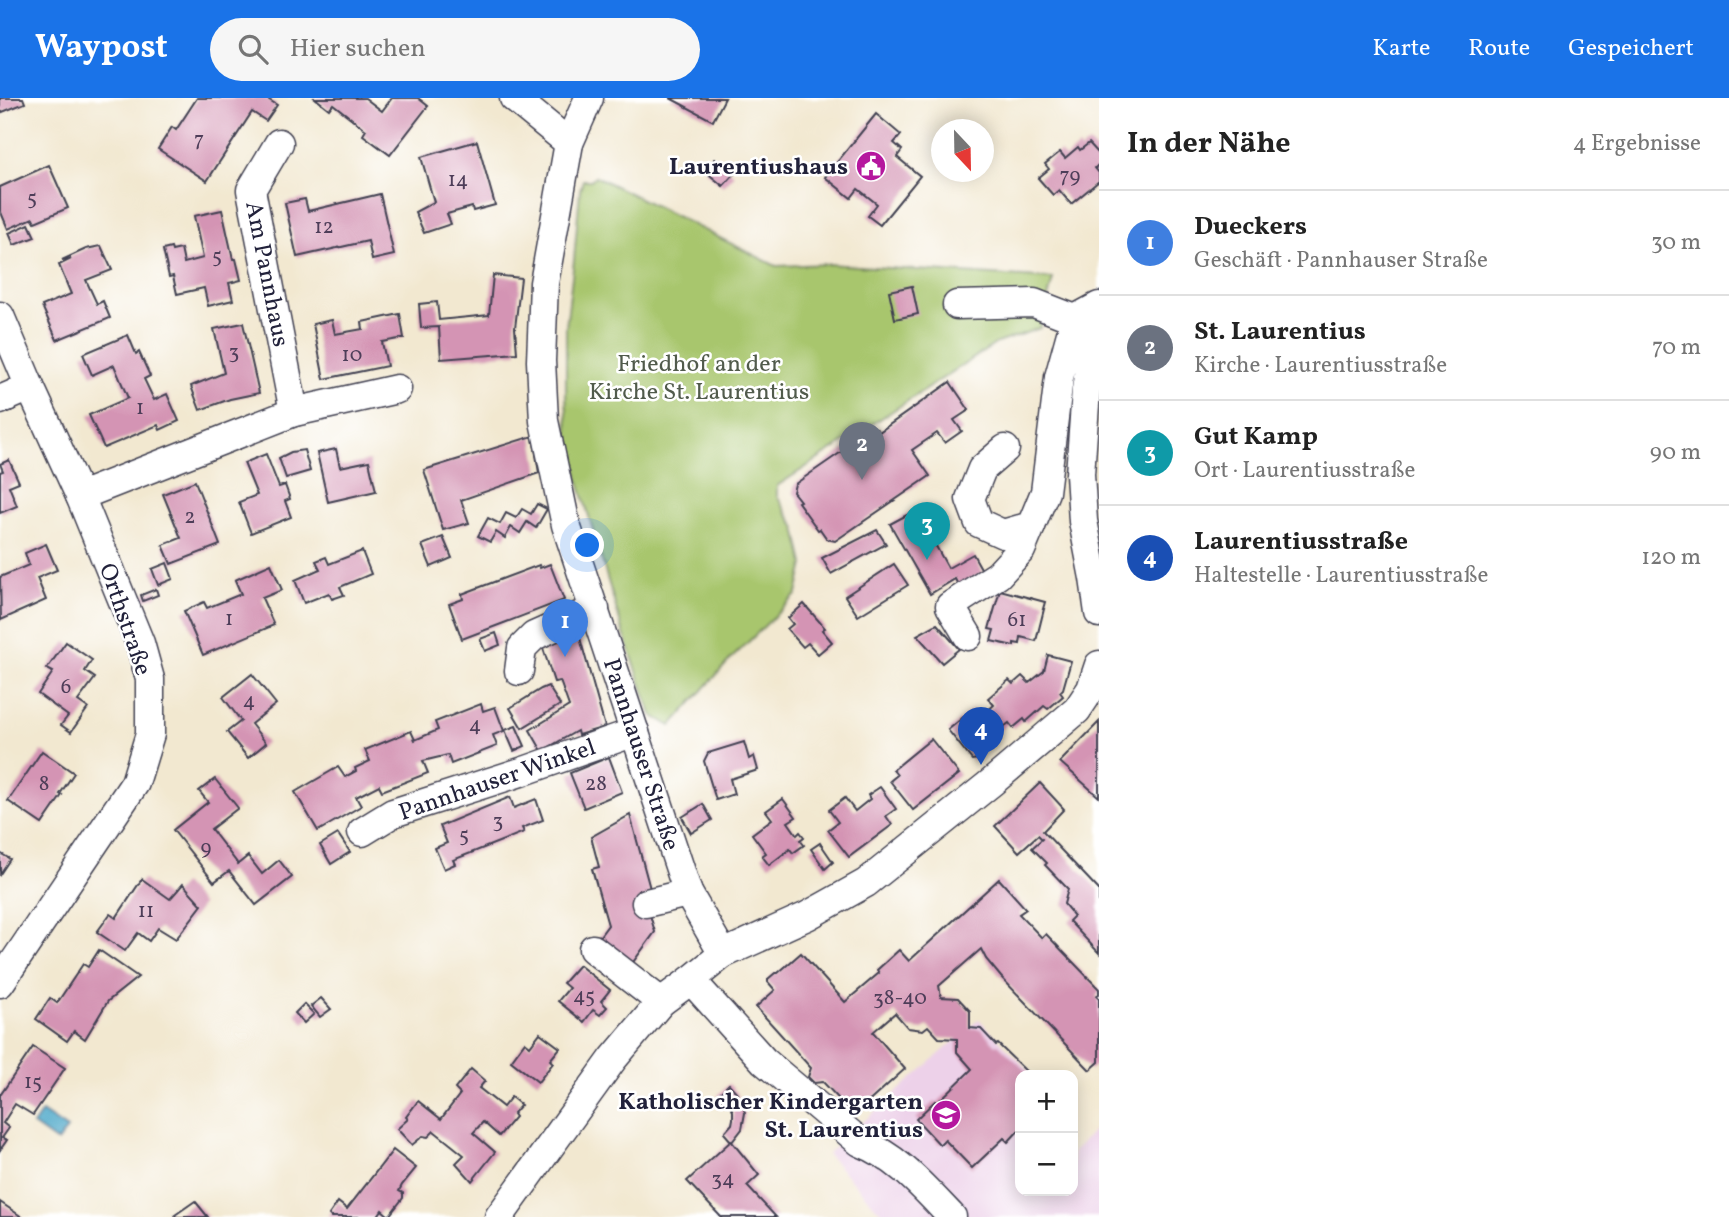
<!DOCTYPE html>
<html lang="de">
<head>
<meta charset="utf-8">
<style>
  body { margin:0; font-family:Vollkorn,serif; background:#f6f6f6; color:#222 }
  .controls { position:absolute; right:21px; bottom:21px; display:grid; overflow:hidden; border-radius:14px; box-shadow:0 4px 18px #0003 }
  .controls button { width:63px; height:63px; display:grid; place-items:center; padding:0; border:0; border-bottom:2px solid #e0e0e0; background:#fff; color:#222; font:35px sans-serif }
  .compass { position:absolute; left:931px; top:21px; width:63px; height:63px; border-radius:50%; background:#fff; box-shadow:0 4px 18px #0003; rotate:158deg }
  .you { position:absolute; left:588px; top:448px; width:24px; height:24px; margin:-18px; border:5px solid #fff; border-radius:50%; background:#1a73e8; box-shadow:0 0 0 10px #1a73e833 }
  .badge { display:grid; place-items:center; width:46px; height:46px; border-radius:50%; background:#1a73e8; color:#fff; font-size:23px; font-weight:700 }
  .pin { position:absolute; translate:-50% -58px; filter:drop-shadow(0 2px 4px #0008) }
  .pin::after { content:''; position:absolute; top:37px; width:24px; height:21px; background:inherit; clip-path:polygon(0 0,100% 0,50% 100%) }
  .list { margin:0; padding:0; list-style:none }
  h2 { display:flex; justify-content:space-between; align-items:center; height:91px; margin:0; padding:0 28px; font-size:30px }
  h2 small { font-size:23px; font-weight:400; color:#767676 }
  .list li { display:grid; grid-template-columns:46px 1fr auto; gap:21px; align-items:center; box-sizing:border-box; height:105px; padding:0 28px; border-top:2px solid #e0e0e0 }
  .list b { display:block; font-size:26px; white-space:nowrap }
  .list p { margin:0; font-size:23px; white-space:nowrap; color:#767676 }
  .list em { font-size:23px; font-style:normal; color:#767676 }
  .icon { flex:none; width:38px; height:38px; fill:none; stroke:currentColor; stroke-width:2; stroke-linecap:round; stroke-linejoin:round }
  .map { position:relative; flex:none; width:1099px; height:1119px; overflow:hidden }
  header { display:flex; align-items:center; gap:42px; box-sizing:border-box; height:98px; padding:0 35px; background:#1a73e8; color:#fff }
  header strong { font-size:33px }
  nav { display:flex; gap:38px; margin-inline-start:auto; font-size:24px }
  .search { width:490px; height:63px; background:#f6f6f6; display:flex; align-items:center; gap:18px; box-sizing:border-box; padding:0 24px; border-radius:38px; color:#767676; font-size:26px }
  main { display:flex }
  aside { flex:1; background:#fff }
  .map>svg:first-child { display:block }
  .built { fill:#edd1e9 }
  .green { fill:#a8c66d; stroke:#657454; stroke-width:2 }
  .water { fill:#48a6c7; stroke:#356481; stroke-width:2 }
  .building { fill:#d494b4 }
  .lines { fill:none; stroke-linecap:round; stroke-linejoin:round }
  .minor-casing { stroke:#414051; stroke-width:31 }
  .minor { stroke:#fff; stroke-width:28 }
  .labels { text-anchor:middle; stroke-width:5; stroke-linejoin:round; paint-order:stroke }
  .number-label { font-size:21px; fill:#4e3e59 }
  .poi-label { font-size:24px; font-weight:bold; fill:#22223b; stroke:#fff; text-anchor:end }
  .street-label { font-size:24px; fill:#22223b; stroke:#fff }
  .park-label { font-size:24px; fill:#515b4c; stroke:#fff }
</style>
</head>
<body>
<header>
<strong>Waypost</strong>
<div class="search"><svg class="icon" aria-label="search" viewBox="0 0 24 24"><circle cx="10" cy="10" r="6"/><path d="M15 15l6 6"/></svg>Hier suchen</div>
<nav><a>Karte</a><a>Route</a><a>Gespeichert</a></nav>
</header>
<main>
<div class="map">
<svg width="1099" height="1119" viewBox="0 0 1099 1119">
  <rect width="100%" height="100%" fill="#fff"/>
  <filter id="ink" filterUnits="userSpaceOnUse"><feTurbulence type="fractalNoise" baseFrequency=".0143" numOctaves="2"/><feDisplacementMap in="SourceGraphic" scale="14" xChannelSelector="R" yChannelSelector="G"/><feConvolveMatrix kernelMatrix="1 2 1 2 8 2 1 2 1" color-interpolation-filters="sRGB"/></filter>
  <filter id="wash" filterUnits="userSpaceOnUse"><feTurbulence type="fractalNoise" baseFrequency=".00686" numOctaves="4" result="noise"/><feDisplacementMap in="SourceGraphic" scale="28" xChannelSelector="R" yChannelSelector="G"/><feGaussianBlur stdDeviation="1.57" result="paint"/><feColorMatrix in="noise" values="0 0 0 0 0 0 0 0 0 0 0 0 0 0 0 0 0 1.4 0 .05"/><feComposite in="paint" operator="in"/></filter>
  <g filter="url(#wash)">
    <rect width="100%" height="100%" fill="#f2e8d0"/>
    <!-- built -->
    <polygon class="built" points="979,921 1033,977 1020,977 1020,1093 1073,1093 1073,1054 1099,1026 1099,1119 885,1119 827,1056"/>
    <!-- green -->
    <polygon class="green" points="595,78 776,168 828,166 1053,181 1040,230 997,245 777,388 777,398 796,430 804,466 797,496 728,564 671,628 652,617 621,527 580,388 568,335 566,296 566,229 574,162 580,92 583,82 591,82"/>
    <!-- water -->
    <polygon class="water" points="42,1014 67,1031 57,1044 33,1027"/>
    <g id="blocks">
      <!-- building -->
      <g class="building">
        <polygon points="0,0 23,0 25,5 0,15"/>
        <polygon points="197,0 266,0 277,7 266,23 252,14 207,83 158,51 172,29 176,32"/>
        <polygon points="315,0 365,0 382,13 392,0 418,0 428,8 390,57 363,37 366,32 333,6 329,11"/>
        <polygon points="670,0 725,0 713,23"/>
        <polygon points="876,16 901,37 894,45 902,52 897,59 920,78 880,127 868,118 877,106 858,91 851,100 825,79"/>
        <polygon points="477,43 495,107 473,113 472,109 447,116 451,126 424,135 415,114 434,104 421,59"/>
        <polygon points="1089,45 1099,56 1099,66 1095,70 1099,75 1099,83 1071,106 1059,92 1053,97 1038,80 1049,71 1045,66 1060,54 1065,60 1078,49 1080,52"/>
        <polygon points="715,61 734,76 723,88 705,73"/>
        <polygon points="49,67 68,110 35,124 33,120 8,131 0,112 0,89"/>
        <polygon points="380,96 394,157 372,162 368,143 297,159 285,105 305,101 308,113"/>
        <polygon points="222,112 233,161 236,161 241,182 229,185 233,202 208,208 204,190 177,196 173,178 169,179 163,152 171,150 172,153 181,151 184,165 203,160 194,118"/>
        <polygon points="29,126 35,139 14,147 9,135"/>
        <polygon points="101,148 112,172 86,182 97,206 103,203 110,220 57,242 42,208 71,196 59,167 71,161 62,162 86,151"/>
        <polygon points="493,177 521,180 515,230 517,255 441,261 439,229 421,230 419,206 437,204 439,222 489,217"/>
        <polygon points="912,188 918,216 895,221 889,193"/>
        <polygon points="400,216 404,240 382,244 387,268 324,281 313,226 332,222 335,236 363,231 362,224"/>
        <polygon points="243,225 259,295 230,301 200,312 191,288 224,275 214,231"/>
        <polygon points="128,237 136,256 139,254 150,278 144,281 154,302 167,296 179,323 160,332 158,327 104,350 89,317 128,300 114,267 92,277 83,256"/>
        <polygon points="950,284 969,312 954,322 962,333 945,345 937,335 912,352 930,378 835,443 827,441 820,431 818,432 798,404 800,403 793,394 795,386 876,330 879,334"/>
        <polygon points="533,338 539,375 461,402 469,425 443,432 424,372"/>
        <polygon points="336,351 340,369 369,363 376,393 328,404 317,355"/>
        <polygon points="304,352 310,373 286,380 279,360 291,354"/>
        <polygon points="266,356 279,389 285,387 290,401 285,403 291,419 251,435 239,404 257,397 244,365"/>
        <polygon points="9,362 19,384 9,388 17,408 0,415 0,374 3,373 0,366"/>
        <polygon points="195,383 220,447 171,466 163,447 181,440 163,396"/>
        <polygon points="537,406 547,411 536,430 527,424 520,435 511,429 505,440 496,434 490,444 478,438 488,420 500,426 506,415 516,420 522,411 531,416"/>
        <polygon points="916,412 948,470 973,456 983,474 959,489 955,481 930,496 890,426"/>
        <polygon points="877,432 886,446 831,476 822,460"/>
        <polygon points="443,439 452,460 431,469 422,447"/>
        <polygon points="46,446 57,472 37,480 46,502 1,522 0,479 29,467 25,455"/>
        <polygon points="362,453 371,476 340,489 344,497 332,501 329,495 304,505 295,482 320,471 316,463 326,459 329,466"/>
        <polygon points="167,465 173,481 158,487 152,471"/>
        <polygon points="271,466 282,492 262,500 274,527 203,557 184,513 204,504 207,510 241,496 235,482"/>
        <polygon points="550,466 564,502 462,541 449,506 463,501 462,496 539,467 540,470"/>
        <polygon points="894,466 908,487 858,518 845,498"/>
        <polygon points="156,491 158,497 143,503 141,497"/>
        <polygon points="1000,492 1045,504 1043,511 1044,511 1036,543 1021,539 1020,546 1014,545 1014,548 991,543 994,532 989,531"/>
        <polygon points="804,506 825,530 822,532 832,544 818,556 808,545 803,549 787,531 793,526 788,520"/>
        <polygon points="937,526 959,551 942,565 917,537"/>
        <polygon points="578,533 605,629 578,637 577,633 542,653 530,632 569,608 560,583 554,584 541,544"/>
        <polygon points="496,535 500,547 485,553 480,541"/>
        <polygon points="66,544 92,562 85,573 95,580 78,603 88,610 71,634 61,627 68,618 38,596 53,574 47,571"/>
        <polygon points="1048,557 1071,563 1063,591 1060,594 1063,598 1048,611 1044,608 1026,624 1024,621 1013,630 1009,625 1000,632 985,615 994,607 988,600 1009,582 1013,586 1022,578 1029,585 1044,573"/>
        <polygon points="252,576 276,606 251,626 266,645 248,660 227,634 241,623 223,599"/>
        <polygon points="548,588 560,607 522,630 510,610 541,591"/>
        <polygon points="481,606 483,613 495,609 504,633 493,637 497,648 451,666 448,657 423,663 428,675 382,693 379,687 356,699 361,708 318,733 295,694 338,669 345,679 356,673 355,670 370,663 365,652 411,633 415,642 438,632 435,624"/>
        <polygon points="972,612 996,643 983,654 978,661 972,662 948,632"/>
        <polygon points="1099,624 1099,699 1060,664"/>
        <polygon points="516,628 525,648 514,653 505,632"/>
        <polygon points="931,641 959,676 913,712 890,683 897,677 893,672"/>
        <polygon points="744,644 749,661 754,658 758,672 730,681 734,696 716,702 704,663 708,655"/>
        <polygon points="42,653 74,675 60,696 62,697 42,726 8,703"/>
        <polygon points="609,659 622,694 584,710 570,675"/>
        <polygon points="215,681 238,710 211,731 238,766 248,758 262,776 279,762 292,779 256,807 229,773 214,784 173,732 208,704 199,693"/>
        <polygon points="1040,685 1064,711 1043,733 1099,792 1099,855 1069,823 1074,818 1064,806 1068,791 1045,767 1047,765 1032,750 1042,741 1038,737 1019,754 995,728"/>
        <polygon points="880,689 896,711 886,718 892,727 849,759 828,732 838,724 829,712 845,700 855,713 870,701 868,697"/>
        <polygon points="510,699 514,710 536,701 543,722 522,730 524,734 453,762 455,766 444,771 435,750 447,745 440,728"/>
        <polygon points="783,701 796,719 788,724 797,737 800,734 804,739 800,742 804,747 793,755 790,751 769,767 762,758 766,755 752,736 772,721 766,713"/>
        <polygon points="703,706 712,722 691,735 682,719"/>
        <polygon points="630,717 652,798 645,800 655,834 628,871 594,846 608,827 592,771 599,769 591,739"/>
        <polygon points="338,736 350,754 331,766 320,747"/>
        <polygon points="820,745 833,764 825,771 811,751"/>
        <polygon points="0,755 10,761 0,776"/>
        <polygon points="142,781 170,801 183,786 202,807 176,841 158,830 149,843 138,835 125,853 97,834 110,816 116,820"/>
        <polygon points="999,781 1026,811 1019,816 1042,840 1046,836 1099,891 1099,896 1096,898 1099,901 1099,964 1090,972 1001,879 986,861 981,851 939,888 941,899 958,900 970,913 970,930 981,931 996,947 998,946 1030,977 1020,977 1020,1031 1008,1044 1004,1040 972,1070 945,1042 940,1047 916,1021 935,1003 937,1005 972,971 957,954 957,941 939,940 928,928 923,932 908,930 895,915 873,934 905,971 854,1017 823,984 814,985 808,979 811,970 756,909 775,892 768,884 768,881 775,875 778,875 801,855 845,904 879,875 877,872 899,852 909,863"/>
        <polygon points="99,852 138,879 108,903 85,941 74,933 67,943 36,921 50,900 57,905 83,866 88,869"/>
        <polygon points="579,867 610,892 601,903 607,909 600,917 593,912 584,924 558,903 569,890 563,885"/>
        <polygon points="321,900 331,911 320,919 311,908"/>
        <polygon points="304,906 314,916 304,925 295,915"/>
        <polygon points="540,935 560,950 550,962 553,965 538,984 511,963 525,944 530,948"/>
        <polygon points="33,949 65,970 33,1017 15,1006 3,1025 9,1030 2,1040 7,1042 0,1052 0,996 1,996"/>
        <polygon points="471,971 485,983 479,990 503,1009 511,999 521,1007 513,1016 515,1019 499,1038 483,1024 473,1035 495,1054 472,1083 456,1065 464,1057 434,1033 428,1039 423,1038 412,1047 397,1031 408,1021 406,1019 418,1003 441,1021 460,996 455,991"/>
        <polygon points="729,986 738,996 737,997 743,1006 745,1015 742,1031 732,1044 759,1077 747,1088 776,1119 721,1119 687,1083 731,1043 724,1035 732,1026 733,1021 733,1013 730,1007 728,1005 727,1007 718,997"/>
        <polygon points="393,1052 416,1070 402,1087 399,1093 403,1095 403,1100 389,1118 382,1112 377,1119 331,1119 329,1117 338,1104 347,1111"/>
        <polygon points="195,1103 208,1119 176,1119 175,1117"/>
        <polygon points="0,1104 22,1119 0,1119"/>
      </g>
    </g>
  </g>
  <g filter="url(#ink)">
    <use href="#blocks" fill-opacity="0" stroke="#414051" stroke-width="2"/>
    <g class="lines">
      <!-- minor casing -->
      <g class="minor-casing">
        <g id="minor">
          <polyline points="514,0 569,45"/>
          <polyline points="589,0 569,45 544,185 541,263 544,323 566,427 688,795 723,856"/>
          <polyline points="279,45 251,92 294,314"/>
          <polyline points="957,207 1034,205 1075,221"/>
          <polyline points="0,218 30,289 80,398 140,545 150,581 150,636 135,685 0,885"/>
          <polyline points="1099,224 1093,244 1086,292 1080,376 1083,423 1094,480 1099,515"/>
          <polyline points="0,302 30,289"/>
          <polyline points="1005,351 982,371 970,401 979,425 1003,436 1031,428 1045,394 1059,279 1075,221 1099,208"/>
          <polyline points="80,398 294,314 397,291"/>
          <polyline points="968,538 950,508 998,477 1021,452 1031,428"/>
          <polyline points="519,573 522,550 534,538 595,511"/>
          <polyline points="362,734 393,715 524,673 635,634"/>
          <polyline points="646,805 688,795"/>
          <polyline points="593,851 661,904"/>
          <path d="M691 882 764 963 860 1044C898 1059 924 1090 952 1119"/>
          <polyline points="499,1119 613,961 661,904 691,882 723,856 807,818 866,785 992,684 1077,612 1091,591 1099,567"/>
        </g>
      </g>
      <!-- minor -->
      <use href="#minor" class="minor"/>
    </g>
  </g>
  <!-- icons -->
  <defs>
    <g id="civic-disc" transform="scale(1.575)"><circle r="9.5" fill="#b5179e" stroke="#fff"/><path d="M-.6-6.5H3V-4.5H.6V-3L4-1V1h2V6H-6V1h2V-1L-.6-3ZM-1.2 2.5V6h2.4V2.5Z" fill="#fff"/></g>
    <g id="school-disc" transform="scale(1.575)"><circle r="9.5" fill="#b5179e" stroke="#fff"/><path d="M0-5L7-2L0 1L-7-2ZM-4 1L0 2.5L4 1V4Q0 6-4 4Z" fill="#fff"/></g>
  </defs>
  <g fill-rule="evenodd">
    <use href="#civic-disc" x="871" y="68"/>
    <use href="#school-disc" x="946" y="1017"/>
  </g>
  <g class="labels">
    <!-- number labels -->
    <g class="number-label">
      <text x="199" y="48">7</text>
      <text x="1070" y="84">79</text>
      <text x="458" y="88">14</text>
      <text x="32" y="106">5</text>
      <text x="324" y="135">12</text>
      <text x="217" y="164">5</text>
      <text x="234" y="260">3</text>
      <text x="352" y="263">10</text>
      <text x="140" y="316">1</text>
      <text x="190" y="425">2</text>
      <text x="229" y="527">1</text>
      <text x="1017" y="528">61</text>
      <text x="66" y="595">6</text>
      <text x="249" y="609">4</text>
      <text x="475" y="633">4</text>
      <text x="44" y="692">8</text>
      <text x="596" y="692">28</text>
      <text x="498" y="729">3</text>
      <text x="464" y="743">5</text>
      <text x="206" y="756">9</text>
      <text x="146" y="819">11</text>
      <text x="584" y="904">45</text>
      <text x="900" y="906">38-40</text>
      <text x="33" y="990">15</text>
      <text x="723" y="1087">34</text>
    </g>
    <!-- poi labels -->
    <g class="poi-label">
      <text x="848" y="76">Laurentiushaus</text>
      <text x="923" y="1011">Katholischer Kindergarten<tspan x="923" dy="28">St. Laurentius</tspan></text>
    </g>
    <!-- street labels -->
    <g class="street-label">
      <text transform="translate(268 176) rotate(79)" y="8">Am Pannhaus</text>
      <text transform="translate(126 521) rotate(71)" y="8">Orthstraße</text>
      <text transform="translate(642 656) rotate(72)" y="8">Pannhauser Straße</text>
      <text transform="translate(497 681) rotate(-19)" y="8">Pannhauser Winkel</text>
    </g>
    <!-- park labels -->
    <g class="park-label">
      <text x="699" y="273">Friedhof an der<tspan x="699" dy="28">Kirche St. Laurentius</tspan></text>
    </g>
  </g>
</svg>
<div class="controls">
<button>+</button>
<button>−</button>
</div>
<svg class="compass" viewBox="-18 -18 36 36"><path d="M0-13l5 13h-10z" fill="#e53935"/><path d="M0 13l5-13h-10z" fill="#767676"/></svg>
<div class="you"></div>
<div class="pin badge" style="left:565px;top:559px;background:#3f7fe0">1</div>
<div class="pin badge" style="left:862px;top:382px;background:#6b7280">2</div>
<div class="pin badge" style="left:927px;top:462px;background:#0f9aa8">3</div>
<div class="pin badge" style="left:981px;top:667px;background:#1a4fb4">4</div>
</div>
<aside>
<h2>In der Nähe<small>4 Ergebnisse</small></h2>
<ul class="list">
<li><span class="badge" style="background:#3f7fe0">1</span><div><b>Dueckers</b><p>Geschäft · Pannhauser Straße</p></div><em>30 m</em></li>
<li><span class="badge" style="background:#6b7280">2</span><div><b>St. Laurentius</b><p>Kirche · Laurentiusstraße</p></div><em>70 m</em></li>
<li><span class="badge" style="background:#0f9aa8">3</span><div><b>Gut Kamp</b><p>Ort · Laurentiusstraße</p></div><em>90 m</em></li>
<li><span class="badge" style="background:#1a4fb4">4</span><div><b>Laurentiusstraße</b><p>Haltestelle · Laurentiusstraße</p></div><em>120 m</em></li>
</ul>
</aside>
</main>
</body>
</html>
